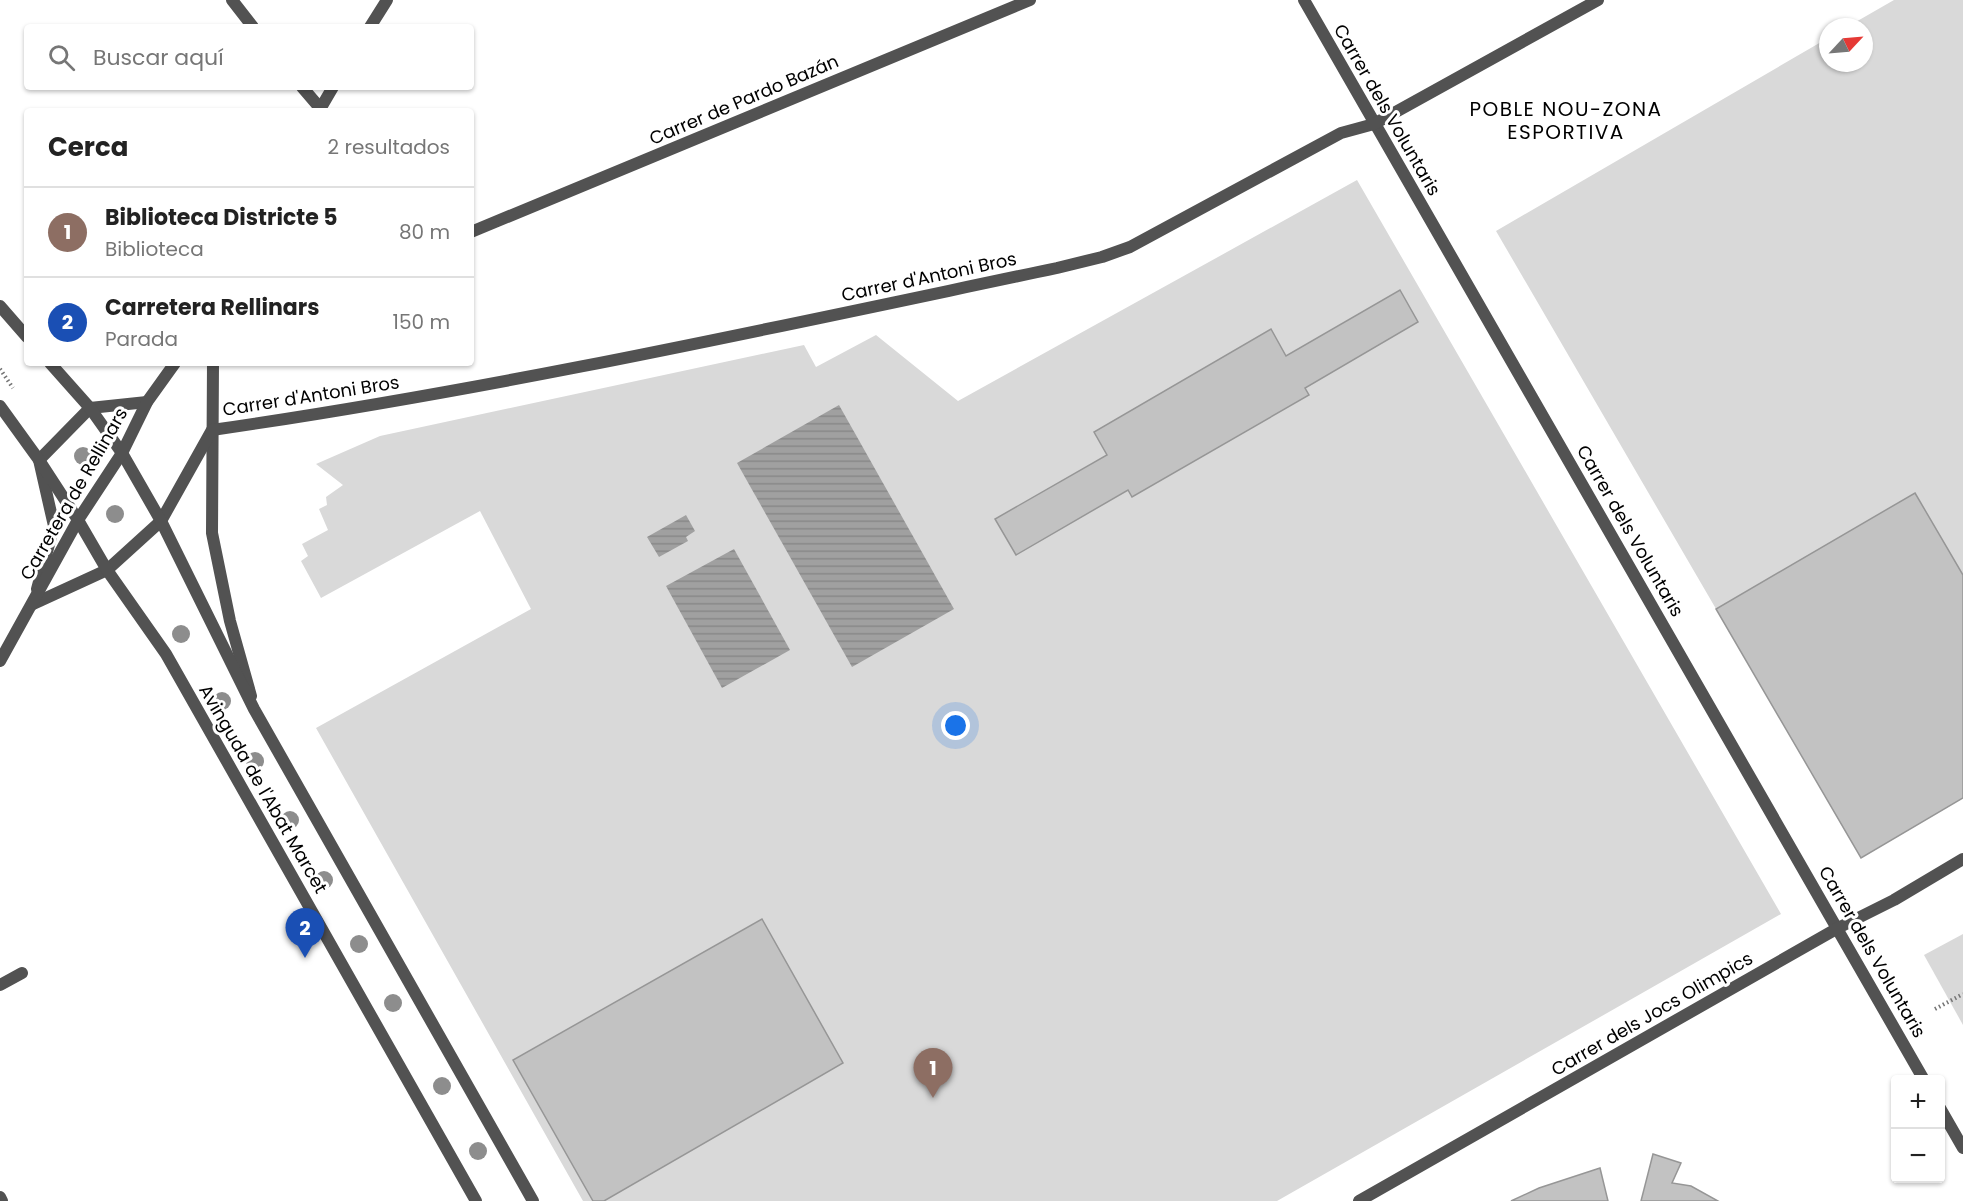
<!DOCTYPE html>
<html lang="es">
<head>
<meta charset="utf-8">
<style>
  body { margin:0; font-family:Poppins,sans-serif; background:#f2f2f2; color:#222 }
  .controls { position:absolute; right:18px; bottom:18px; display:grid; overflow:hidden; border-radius:6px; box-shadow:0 2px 4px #0004 }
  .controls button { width:54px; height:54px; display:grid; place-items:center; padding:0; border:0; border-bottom:2px solid #e0e0e0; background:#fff; color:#222; font:30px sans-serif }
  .compass { position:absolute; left:1819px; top:18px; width:54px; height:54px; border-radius:50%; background:#fff; box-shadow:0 2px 4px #0004; rotate:64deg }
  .you { position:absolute; left:956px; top:726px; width:21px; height:21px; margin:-15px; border:4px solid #fff; border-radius:50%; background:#1a73e8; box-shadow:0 0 0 9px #1a73e833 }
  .badge { display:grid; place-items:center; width:39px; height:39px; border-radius:50%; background:#ea580c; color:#fff; font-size:20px; font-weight:700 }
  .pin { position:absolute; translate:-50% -50px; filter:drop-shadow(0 2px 3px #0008) }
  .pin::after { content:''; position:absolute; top:32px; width:21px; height:18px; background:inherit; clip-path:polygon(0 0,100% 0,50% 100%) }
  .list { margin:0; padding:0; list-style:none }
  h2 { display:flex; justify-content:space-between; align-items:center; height:78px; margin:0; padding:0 24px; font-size:26px }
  h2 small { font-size:20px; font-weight:400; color:#767676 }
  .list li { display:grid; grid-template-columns:39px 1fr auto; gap:18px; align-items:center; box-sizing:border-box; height:90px; padding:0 24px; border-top:2px solid #e0e0e0 }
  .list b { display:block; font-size:22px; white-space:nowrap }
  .list p { margin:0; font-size:20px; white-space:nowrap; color:#767676 }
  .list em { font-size:20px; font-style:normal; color:#767676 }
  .icon { flex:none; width:33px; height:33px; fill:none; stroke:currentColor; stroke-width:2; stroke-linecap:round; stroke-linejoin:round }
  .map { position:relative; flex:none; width:1963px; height:1201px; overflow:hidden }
  .search { position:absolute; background:#fff; box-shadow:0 2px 4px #0004; left:24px; top:24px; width:450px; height:66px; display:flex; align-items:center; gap:15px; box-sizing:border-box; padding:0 21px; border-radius:6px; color:#767676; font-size:22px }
  .panel { position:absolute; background:#fff; box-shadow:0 2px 4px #0004; left:24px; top:108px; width:450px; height:258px; border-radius:6px }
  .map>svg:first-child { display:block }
  .green { fill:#d9d9d9 }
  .water { fill:url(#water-rules) }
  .building { fill:#c2c2c2; stroke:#969696; stroke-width:1.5 }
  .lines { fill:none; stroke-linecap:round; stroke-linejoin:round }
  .path { stroke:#747474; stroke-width:4; stroke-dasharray:1.5 3; stroke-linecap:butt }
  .pedestrian { stroke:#525252; stroke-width:12 }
  .minor { stroke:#525252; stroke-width:12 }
  .tertiary { stroke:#525252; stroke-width:12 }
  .tree { fill:#8d8d8d }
  .labels { text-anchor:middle; stroke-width:6; stroke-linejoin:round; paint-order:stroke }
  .street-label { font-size:18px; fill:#000; stroke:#fff }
  .neighbourhood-label { font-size:20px; letter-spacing:1.5px; fill:#000; stroke:#fff }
</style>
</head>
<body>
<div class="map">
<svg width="1963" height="1201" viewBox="0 0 1963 1201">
  <defs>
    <pattern id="water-rules" width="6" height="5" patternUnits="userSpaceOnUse" patternTransform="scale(1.5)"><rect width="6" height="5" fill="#a0a0a0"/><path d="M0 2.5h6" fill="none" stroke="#888"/></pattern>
  </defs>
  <rect width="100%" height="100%" fill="#fff"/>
  <!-- green -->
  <g class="green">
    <polygon points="1894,0 1963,0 1963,798 1861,858 1496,231 1828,38 1828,63 1864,63 1864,27 1847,27"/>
    <polygon points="1357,180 1781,914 1277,1201 583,1201 316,728 531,609 480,511 321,598 301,561 308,556 302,544 328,530 319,509 327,505 326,497 343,485 316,464 380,436 804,345 816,367 876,335 958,401"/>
    <polygon points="1963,934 1963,1025 1924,955"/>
  </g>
  <!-- water -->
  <g class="water">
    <polygon points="839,405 954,609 852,667 737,463"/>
    <polygon points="686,515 695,531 686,537 688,541 659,557 647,537"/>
    <polygon points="734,549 790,650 722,688 666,586"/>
  </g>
  <!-- building -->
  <g class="building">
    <polygon points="1400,290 1418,322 1305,388 1309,395 1132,497 1128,490 1016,555 995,519 1107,455 1094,432 1271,329 1286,356"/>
    <polygon points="1915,493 1963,575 1963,798 1861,858 1716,609"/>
    <polygon points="762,919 843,1063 604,1201 593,1201 513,1060"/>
    <polygon points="1653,1154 1681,1163 1672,1183 1691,1186 1718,1201 1641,1201"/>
    <polygon points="1600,1168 1608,1201 1511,1201 1539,1188"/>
  </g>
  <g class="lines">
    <!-- path -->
    <g class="path">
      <polyline points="0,369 13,388"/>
      <polyline points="1935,1009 1963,994"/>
    </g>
    <!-- pedestrian -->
    <polyline class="pedestrian" points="0,985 22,973"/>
    <!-- minor -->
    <g class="minor">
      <polyline points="232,0 253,27"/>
      <polyline points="1304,0 1924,1080"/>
      <polyline points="302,87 320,108"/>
      <polyline points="471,232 1030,0"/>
      <polyline points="213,363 212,533 230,621 251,696"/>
      <polyline points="37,589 54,526 39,460 90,408 147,402"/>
      <path d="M33 604 107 570 161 521 212 430C496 389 776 327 1057 268L1102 257 1130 247 1341 133 1374 124 1598 0"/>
      <polyline points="1940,1108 1963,1148"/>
      <polyline points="0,1197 2,1201"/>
      <polyline points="1359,1201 1838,928 1894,900 1963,859"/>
    </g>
    <!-- tertiary -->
    <g class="tertiary">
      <polyline points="370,27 387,0"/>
      <polyline points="319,111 333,87"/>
      <polyline points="0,306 27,337"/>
      <polyline points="50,363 90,408 122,453 161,521 254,709 533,1201"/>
      <polyline points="0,406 39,460 78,520 107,570 166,654 476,1201"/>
      <polyline points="0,661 78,520 122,453 147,402 175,363"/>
    </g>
  </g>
  <!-- trees -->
  <g class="tree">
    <circle cx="83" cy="456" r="9"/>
    <circle cx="115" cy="514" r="9"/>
    <circle cx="181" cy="634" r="9"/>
    <circle cx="222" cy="701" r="9"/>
    <circle cx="255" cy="761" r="9"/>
    <circle cx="290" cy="820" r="9"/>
    <circle cx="324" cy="880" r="9"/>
    <circle cx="359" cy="944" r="9"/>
    <circle cx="393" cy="1003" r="9"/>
    <circle cx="442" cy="1086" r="9"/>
    <circle cx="478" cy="1151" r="9"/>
  </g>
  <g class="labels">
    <!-- street labels -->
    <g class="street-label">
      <text transform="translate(744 100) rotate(-23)" y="6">Carrer de Pardo Bazán</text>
      <text transform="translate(1387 110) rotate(60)" y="6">Carrer dels Voluntaris</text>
      <text transform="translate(929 277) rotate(-12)" y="6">Carrer d'Antoni Bros</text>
      <text transform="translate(311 396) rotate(-9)" y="6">Carrer d'Antoni Bros</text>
      <text transform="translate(74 494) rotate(-60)" y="6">Carretera de Rellinars</text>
      <text transform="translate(1630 531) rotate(60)" y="6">Carrer dels Voluntaris</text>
      <text transform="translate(263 789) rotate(60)" y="6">Avinguda de l'Abat Marcet</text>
      <text transform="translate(1872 952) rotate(60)" y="6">Carrer dels Voluntaris</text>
      <text transform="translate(1652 1014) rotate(-30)" y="6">Carrer dels Jocs Olimpics</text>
    </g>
    <!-- neighbourhood labels -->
    <g class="neighbourhood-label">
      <text x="1566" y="116">POBLE NOU-ZONA<tspan x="1566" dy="23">ESPORTIVA</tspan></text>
    </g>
  </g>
</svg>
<div class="controls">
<button>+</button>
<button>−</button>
</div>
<svg class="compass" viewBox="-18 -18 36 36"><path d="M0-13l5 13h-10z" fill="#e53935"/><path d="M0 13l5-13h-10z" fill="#767676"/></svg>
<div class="you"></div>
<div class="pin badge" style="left:933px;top:1098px;background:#8d6e63">1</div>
<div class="pin badge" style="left:305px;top:958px;background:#1a4fb4">2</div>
<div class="search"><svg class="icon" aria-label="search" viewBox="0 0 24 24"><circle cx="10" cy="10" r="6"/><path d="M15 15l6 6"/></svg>Buscar aquí</div>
<section class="panel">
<h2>Cerca<small>2 resultados</small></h2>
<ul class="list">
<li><span class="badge" style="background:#8d6e63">1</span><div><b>Biblioteca Districte 5</b><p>Biblioteca</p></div><em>80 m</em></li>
<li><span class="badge" style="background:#1a4fb4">2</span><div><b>Carretera Rellinars</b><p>Parada</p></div><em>150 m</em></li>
</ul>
</section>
</div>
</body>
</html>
